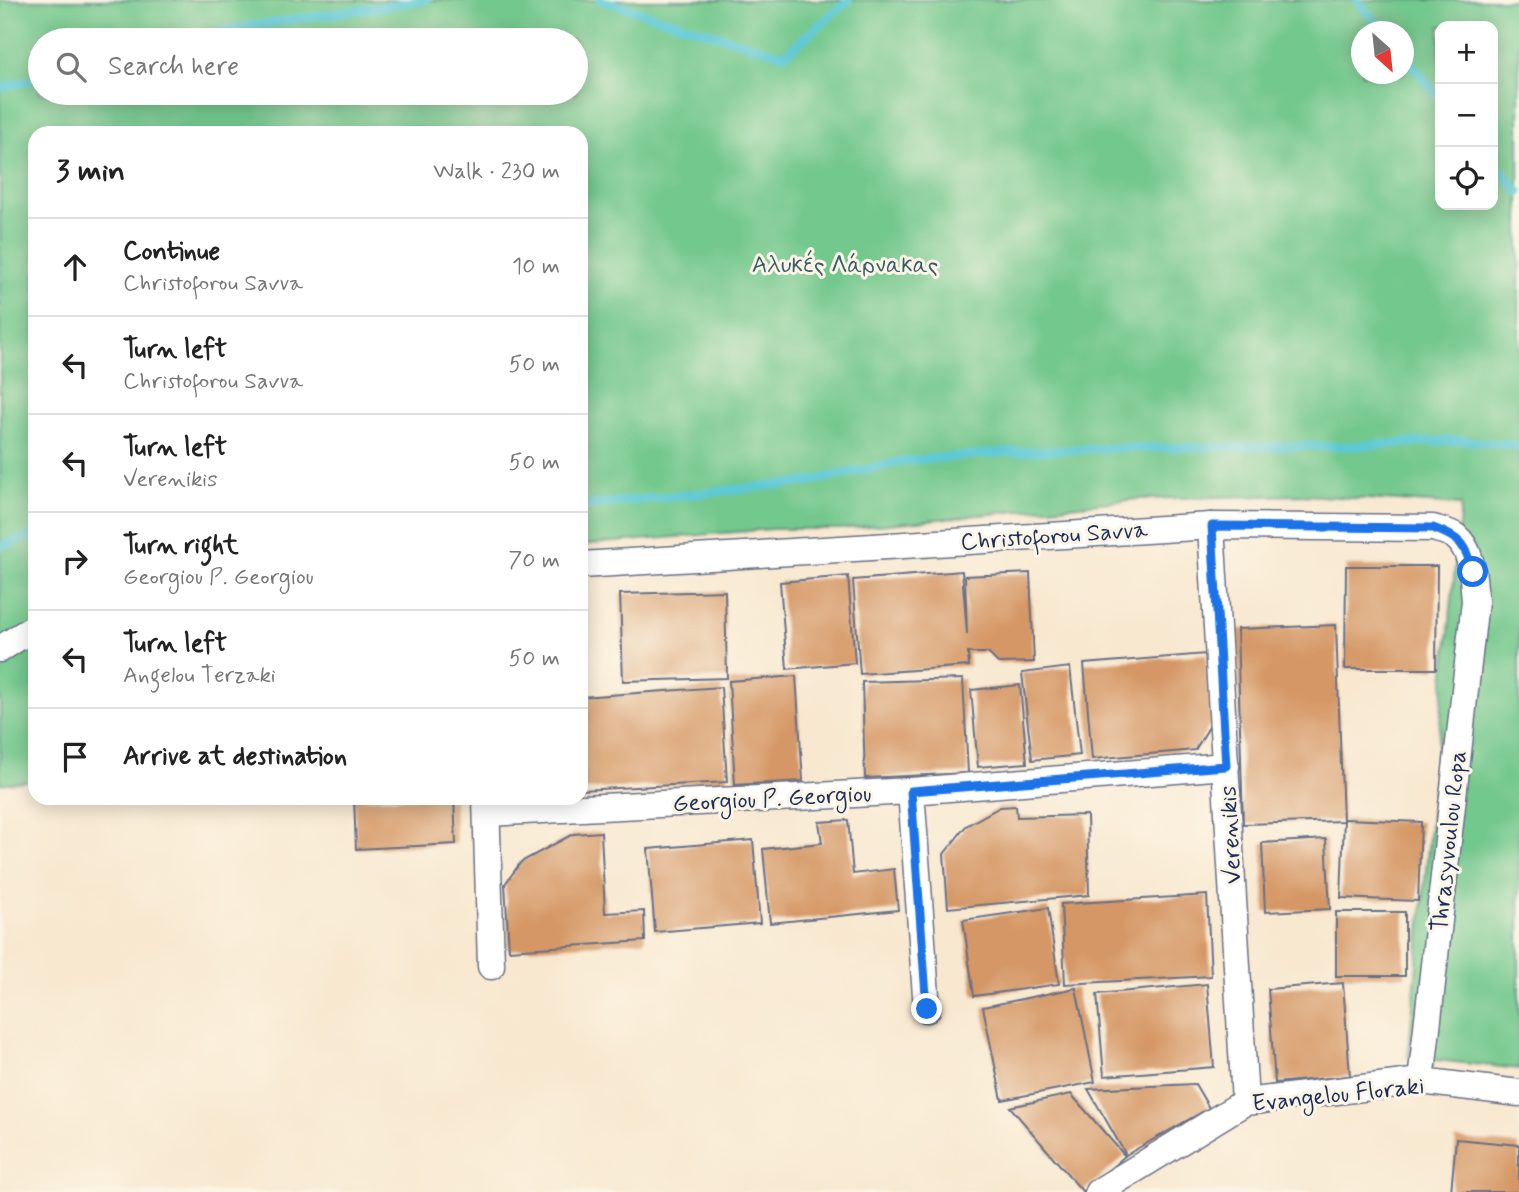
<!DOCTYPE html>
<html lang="en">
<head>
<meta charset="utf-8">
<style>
  body { margin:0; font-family:Mynerve,sans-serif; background:#f2f2f2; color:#222 }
  .controls { position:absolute; right:21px; top:21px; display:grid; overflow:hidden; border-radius:14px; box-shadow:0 4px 18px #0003 }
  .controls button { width:63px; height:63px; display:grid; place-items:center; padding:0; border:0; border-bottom:2px solid #e0e0e0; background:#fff; color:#222; font:35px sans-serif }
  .compass { position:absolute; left:1351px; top:21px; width:63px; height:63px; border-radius:50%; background:#fff; box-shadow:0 4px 18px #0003; rotate:153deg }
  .stop { position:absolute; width:21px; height:21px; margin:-16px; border:5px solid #1a73e8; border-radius:50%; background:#fff }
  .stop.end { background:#1a73e8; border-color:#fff; box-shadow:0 2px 7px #0008 }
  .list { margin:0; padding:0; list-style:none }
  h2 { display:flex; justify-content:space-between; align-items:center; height:91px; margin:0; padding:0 28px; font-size:30px }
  h2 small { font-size:23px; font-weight:400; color:#767676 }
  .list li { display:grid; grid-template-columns:46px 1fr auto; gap:21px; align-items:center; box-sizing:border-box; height:98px; padding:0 28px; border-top:2px solid #e0e0e0 }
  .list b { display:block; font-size:26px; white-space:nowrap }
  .list p { margin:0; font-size:23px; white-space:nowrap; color:#767676 }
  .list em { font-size:23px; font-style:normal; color:#767676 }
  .icon { flex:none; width:38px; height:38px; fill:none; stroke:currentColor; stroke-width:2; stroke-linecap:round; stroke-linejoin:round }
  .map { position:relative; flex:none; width:1519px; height:1192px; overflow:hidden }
  .search { position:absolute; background:#fff; box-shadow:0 4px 18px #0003; left:28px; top:28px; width:560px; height:77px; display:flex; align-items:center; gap:18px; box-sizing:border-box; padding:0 24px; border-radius:38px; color:#767676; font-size:26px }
  .panel { position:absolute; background:#fff; box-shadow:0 4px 18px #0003; left:28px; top:126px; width:560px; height:679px; border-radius:21px }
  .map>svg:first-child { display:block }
  .green { fill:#73c88d; stroke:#477c76; stroke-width:2; fill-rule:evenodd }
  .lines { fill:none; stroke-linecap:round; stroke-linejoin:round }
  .stream { stroke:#5dc9d5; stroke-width:9 }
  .building { fill:#d59765 }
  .minor-casing { stroke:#687086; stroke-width:29 }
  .minor { stroke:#fff; stroke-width:26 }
  .route { stroke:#1a73e8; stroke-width:9 }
  .labels { text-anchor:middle; stroke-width:6; stroke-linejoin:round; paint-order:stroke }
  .park-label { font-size:24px; fill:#355d6c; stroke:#fcf5e5 }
  .street-label { font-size:24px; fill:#1b2f5e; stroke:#fcf5e5 }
</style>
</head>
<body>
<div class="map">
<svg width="1519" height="1192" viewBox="0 0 1519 1192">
  <rect width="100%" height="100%" fill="#fcf5e5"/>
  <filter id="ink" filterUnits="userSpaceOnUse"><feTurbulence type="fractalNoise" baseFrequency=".0143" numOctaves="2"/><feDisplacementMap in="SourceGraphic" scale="14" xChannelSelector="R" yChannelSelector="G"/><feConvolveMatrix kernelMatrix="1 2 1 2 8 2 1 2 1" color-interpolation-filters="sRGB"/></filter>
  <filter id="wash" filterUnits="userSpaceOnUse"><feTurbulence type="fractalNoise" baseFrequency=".00686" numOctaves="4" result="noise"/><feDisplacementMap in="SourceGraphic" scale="28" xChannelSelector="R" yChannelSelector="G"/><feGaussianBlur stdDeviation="1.57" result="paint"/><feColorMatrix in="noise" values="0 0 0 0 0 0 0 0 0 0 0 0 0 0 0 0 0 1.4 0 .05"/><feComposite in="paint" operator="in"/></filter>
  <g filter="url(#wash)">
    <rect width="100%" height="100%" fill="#f8e8d0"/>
    <!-- green -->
    <path class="green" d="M0 0H1519V1069L1408 1057 1461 505 1303 495 1139 499 839 529H772L581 545V133H35V780L0 784ZM1440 26H1493V205H1440ZM1362 32H1404V74H1362ZM40 40H576V93H40Z"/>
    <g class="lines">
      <!-- stream -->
      <g class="stream">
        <polyline points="600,0 784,55 849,0"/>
        <polyline points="1357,0 1384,32"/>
        <polyline points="187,40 230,29 426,0"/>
        <polyline points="1404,55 1440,99"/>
        <polyline points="0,88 40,78"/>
        <polyline points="1493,161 1519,192"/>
        <polyline points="581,506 807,482 904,461 1010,452 1117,448 1353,446 1460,440 1519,446"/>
        <polyline points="0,547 35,534"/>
      </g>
    </g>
    <g id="blocks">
      <!-- building -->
      <g class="building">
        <polygon points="1346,566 1437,566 1436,669 1345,669"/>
        <polygon points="962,571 967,634 965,576 1030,573 1034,662 998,663 988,653 968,653 969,666 860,674 853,580"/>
        <polygon points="848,576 855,663 787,669 780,582"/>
        <polygon points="725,591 727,678 623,681 620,594"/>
        <polygon points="1336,625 1343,821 1243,824 1237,629"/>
        <polygon points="1206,654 1212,722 1195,750 1092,759 1084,664"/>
        <polygon points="1070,667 1080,755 1032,760 1022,673"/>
        <polygon points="796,676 803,781 735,785 729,681"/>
        <polygon points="963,679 968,773 865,778 862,682"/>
        <polygon points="1020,685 1027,763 978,767 971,690"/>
        <polygon points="721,687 727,782 581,790 581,697"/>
        <polygon points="354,798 454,798 456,844 356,849"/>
        <polygon points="1016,806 1017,817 1087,815 1089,895 948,908 944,854 966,826 1000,807"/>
        <polygon points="1344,819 1421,822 1418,901 1341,898"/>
        <polygon points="848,820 853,874 894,869 898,910 770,923 763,849 822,843 819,822"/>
        <polygon points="601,832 605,913 644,911 645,941 509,950 505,884 521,862 573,834"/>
        <polygon points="1326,839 1330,909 1265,912 1262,843"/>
        <polygon points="753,840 760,923 655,932 648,849"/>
        <polygon points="1207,895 1211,976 1065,984 1061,904"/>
        <polygon points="1048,908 1059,984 974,996 963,920"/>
        <rect x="1336" y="912" width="69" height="64"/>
        <polygon points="1343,983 1350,1076 1275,1083 1268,989"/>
        <polygon points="1207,984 1214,1067 1104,1076 1097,994"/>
        <polygon points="1076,988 1095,1082 1002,1100 983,1007"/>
        <polygon points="1195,1084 1209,1108 1126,1155 1088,1089"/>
        <polygon points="1071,1094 1125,1156 1083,1192 1010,1107"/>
        <polygon points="1456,1139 1519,1145 1519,1192 1451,1192"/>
      </g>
    </g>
  </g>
  <g filter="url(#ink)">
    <use href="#blocks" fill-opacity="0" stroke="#687086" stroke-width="2"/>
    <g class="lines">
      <!-- minor casing -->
      <g class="minor-casing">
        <g id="minor">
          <polyline points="1211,526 1245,1102"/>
          <path d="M581 565 1211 526 1433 528C1439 530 1449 532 1455 536 1474 551 1473 580 1475 601L1421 1081"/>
          <polyline points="0,649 35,627"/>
          <polyline points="911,791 927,1009"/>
          <polyline points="486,798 491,966"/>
          <polyline points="487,813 911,791 1226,766"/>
          <polyline points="1098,1192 1245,1102 1421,1081 1519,1093"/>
        </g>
      </g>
      <!-- minor -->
      <use href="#minor" class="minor"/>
    </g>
  </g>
  <g class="lines" filter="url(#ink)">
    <!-- route -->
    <path class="route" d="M927 1009 911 791 1226 766 1212 526 1433 528C1460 538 1465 543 1473 572"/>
  </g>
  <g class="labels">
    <!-- park labels -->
    <g class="park-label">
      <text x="845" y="272">Αλυκές Λάρνακας</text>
    </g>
    <!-- street labels -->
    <g class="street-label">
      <text transform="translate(1054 535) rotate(-4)" y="8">Christoforou Savva</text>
      <text transform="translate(772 798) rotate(-3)" y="8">Georgiou P. Georgiou</text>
      <text transform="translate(1230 835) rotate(-93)" y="8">Verenikis</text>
      <text transform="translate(1448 841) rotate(-84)" y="8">Thrasyvoulou Ropa</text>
      <text transform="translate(1338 1094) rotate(-6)" y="8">Evangelou Floraki</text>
    </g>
  </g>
</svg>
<div class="controls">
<button>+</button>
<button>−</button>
<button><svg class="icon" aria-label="locate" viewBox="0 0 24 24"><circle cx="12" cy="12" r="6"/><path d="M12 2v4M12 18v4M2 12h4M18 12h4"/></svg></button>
</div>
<svg class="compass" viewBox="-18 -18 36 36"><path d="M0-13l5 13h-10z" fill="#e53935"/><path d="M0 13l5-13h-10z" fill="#767676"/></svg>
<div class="stop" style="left:1473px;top:572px"></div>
<div class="stop end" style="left:927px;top:1009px"></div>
<div class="search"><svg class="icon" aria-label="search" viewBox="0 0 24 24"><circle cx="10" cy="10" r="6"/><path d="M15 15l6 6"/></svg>Search here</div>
<section class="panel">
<h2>3 min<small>Walk · 230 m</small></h2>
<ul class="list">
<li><svg class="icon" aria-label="ahead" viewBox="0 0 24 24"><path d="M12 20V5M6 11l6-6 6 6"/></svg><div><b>Continue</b><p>Christoforou Savva</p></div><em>10 m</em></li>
<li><svg class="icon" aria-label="left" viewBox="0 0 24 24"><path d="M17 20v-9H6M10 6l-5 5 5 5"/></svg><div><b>Turn left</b><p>Christoforou Savva</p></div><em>50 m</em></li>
<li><svg class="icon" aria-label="left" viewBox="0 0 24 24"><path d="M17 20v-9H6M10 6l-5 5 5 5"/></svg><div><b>Turn left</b><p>Verenikis</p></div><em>50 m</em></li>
<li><svg class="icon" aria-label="right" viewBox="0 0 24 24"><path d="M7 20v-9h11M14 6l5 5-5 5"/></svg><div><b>Turn right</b><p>Georgiou P. Georgiou</p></div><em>70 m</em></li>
<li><svg class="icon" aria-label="left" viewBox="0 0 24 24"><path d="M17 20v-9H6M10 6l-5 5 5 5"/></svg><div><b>Turn left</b><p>Angelou Terzaki</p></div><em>50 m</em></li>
<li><svg class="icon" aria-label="arrive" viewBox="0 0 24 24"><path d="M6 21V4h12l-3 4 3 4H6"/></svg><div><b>Arrive at destination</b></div></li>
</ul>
</section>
</div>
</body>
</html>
